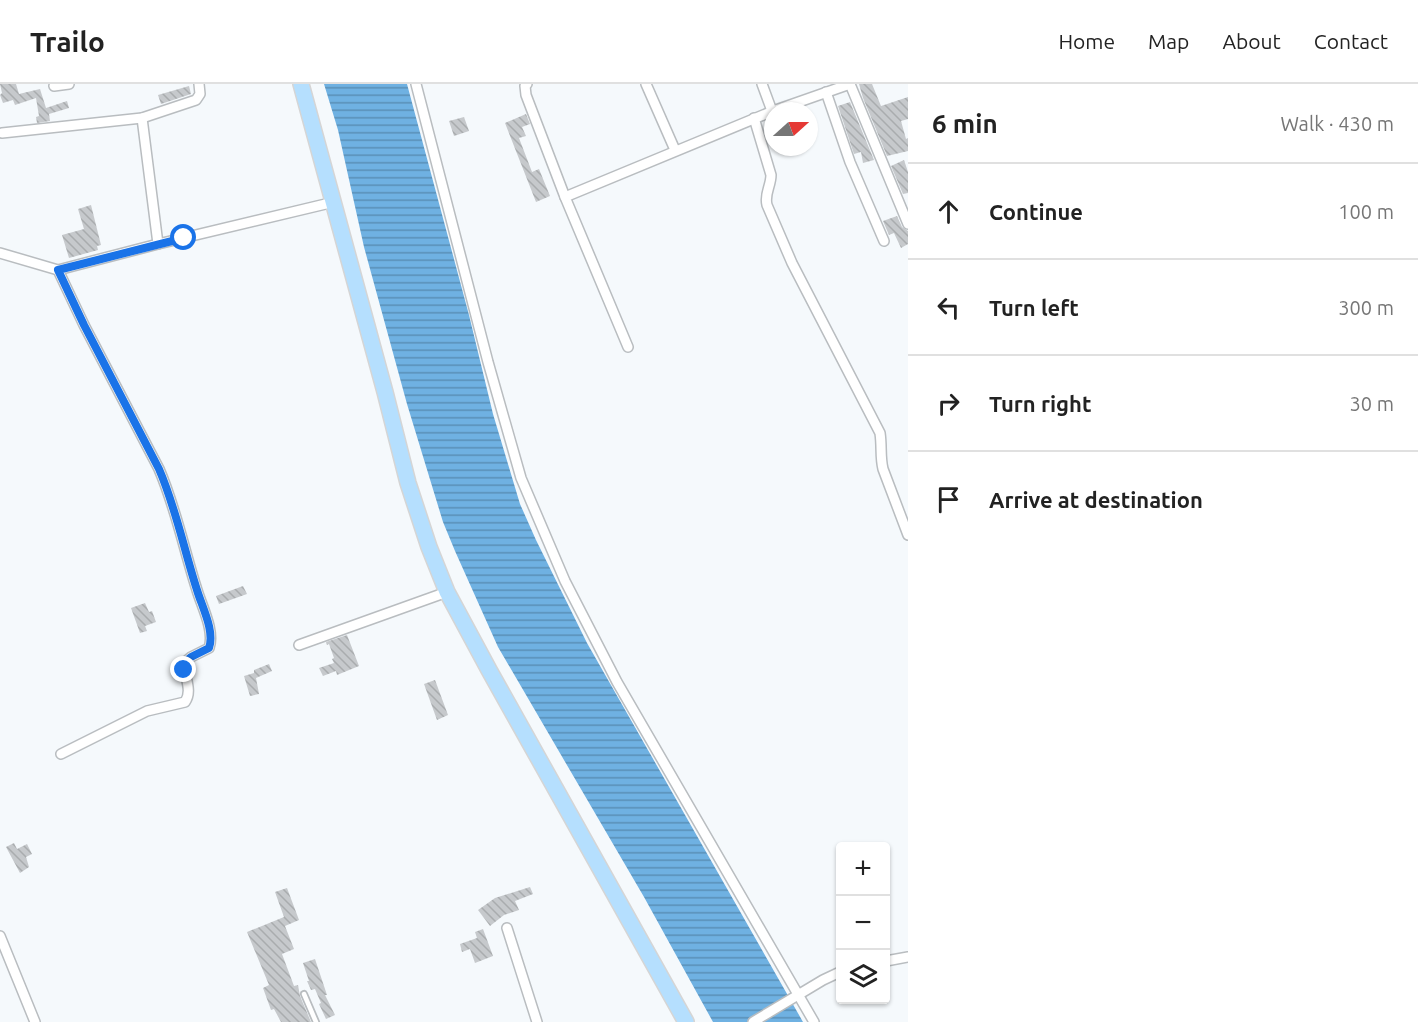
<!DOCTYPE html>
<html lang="en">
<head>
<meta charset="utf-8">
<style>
  body { margin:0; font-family:Ubuntu,sans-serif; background:#f2f2f2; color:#222 }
  .controls { position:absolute; right:18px; bottom:18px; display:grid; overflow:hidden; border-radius:6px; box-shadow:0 2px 4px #0004 }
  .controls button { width:54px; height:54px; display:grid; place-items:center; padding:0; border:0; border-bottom:2px solid #e0e0e0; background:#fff; color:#222; font:30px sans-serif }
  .compass { position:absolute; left:764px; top:18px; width:54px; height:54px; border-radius:50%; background:#fff; box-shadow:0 2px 4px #0004; rotate:69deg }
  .stop { position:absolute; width:18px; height:18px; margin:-14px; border:4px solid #1a73e8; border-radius:50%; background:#fff }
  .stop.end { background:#1a73e8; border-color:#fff; box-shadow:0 2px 6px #0008 }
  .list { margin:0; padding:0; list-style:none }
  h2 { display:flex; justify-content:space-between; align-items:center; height:78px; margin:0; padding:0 24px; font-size:26px }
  h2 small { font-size:20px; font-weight:400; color:#767676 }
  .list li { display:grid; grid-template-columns:39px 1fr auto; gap:18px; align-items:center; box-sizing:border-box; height:96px; padding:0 24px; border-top:2px solid #e0e0e0 }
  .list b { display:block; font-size:22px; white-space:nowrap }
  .list em { font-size:20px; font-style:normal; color:#767676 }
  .icon { flex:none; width:33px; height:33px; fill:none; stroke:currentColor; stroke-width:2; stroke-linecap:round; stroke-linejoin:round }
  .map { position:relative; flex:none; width:908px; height:938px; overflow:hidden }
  header { display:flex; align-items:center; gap:36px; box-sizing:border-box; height:84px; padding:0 30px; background:#fff; border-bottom:2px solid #e0e0e0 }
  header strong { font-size:28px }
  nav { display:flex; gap:33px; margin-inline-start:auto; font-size:21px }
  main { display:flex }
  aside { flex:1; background:#fff }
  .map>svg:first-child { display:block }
  .water { fill:url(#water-rules) }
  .building { fill:url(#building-back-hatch) }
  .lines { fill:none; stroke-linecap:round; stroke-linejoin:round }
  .service-casing { stroke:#b9bdc0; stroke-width:8 }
  .minor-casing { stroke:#b9bdc0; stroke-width:12 }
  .primary-casing { stroke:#d5d5d5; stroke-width:18 }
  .service { stroke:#fff; stroke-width:4.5 }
  .minor { stroke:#fff; stroke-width:9 }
  .primary { stroke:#b5dffe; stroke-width:15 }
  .route { stroke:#1a73e8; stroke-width:8 }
</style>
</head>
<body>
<header>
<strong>Trailo</strong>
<nav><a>Home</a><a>Map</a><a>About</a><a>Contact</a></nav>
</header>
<main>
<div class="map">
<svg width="908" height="938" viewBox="0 0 908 938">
  <defs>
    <pattern id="water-rules" width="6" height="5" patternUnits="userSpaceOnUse" patternTransform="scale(1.5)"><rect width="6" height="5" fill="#6fb1e2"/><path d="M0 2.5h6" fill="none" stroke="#5a8fb6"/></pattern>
    <pattern id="building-back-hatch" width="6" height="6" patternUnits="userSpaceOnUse" patternTransform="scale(1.5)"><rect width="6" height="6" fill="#c6c9cc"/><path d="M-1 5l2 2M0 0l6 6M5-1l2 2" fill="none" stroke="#a9acae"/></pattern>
  </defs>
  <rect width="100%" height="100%" fill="#f5f9fc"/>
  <!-- water -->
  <polygon class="water" points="324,0 407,0 469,231 493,330 520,420 536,456 587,559 803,938 713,938 644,813 498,563 455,467 443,438 407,320 364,163 338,46"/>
  <!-- building -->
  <g class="building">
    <polygon points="0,0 16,0 19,10 40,5 46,24 67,17 69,24 49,30 50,37 37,39 36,33 39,32 36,14 15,21 13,16 3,19 0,11 2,9"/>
    <polygon points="859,0 872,0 881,22 908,13 908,35 901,37 906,55 908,54 908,67 887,72 863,14"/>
    <polygon points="189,2 191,10 161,20 158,11"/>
    <polygon points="850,18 874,76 863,79 861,68 854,70 838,22"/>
    <polygon points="526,30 530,40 522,43 526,52 519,54 532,88 539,85 550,112 536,118 505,39"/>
    <polygon points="464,33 469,47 454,52 449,37"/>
    <polygon points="904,76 908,88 908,109 903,110 891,82"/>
    <polygon points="91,121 101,161 97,162 98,166 69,174 62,151 84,145 78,125"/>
    <polygon points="897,132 902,143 908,147 908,160 901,164 894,149 889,151 883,137"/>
    <polygon points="243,502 247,510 219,520 216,512"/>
    <polygon points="145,519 149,528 152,527 156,538 145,542 147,547 140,549 131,524"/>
    <polygon points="347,551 359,582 337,591 336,587 323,592 319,584 334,579 332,575 334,574 329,560 327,561 326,558"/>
    <polygon points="269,580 272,587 256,594 259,610 250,612 244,592 254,589 254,586"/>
    <polygon points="435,596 448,631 437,636 424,600"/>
    <polygon points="14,759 17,765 27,760 32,770 26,773 29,783 20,789 6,763"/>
    <polygon points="530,803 533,810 515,817 519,826 504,831 490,842 478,826 495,814"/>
    <polygon points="287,804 299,836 285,842 294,865 282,870 294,902 298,901 300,912 311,938 281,938 274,925 271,926 263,904 269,901 247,848 284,833 275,808"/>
    <polygon points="483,845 493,872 475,879 470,865 462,868 460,860 477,854 475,848"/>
    <polygon points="315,875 327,911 325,911 335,931 326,935 319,920 321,919 315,905 311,906 307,897 309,897 303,879"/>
  </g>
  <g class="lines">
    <!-- service casing -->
    <g class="service-casing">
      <polyline id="service" points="304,910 316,938"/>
    </g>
    <!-- minor casing -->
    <g class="minor-casing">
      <g id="minor">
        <polyline points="416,0 488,278 521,394 565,497 617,598 814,938"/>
        <polyline points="527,0 525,2 526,11 565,113"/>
        <polyline points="646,0 675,66"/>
        <polyline points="762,0 772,27"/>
        <polyline points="850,0 908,140"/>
        <polyline points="54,2 69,0"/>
        <polyline points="826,8 850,78 884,157"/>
        <polyline points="773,27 850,0"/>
        <polyline points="142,34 158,160"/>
        <path d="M754 34 771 91C771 102 764 110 767 121L792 179 880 349C882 362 880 373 883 385L908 451"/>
        <polyline points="2,49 142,34 196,16 200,10 199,0"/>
        <polyline points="0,169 58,186 158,160 334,118"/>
        <path d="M58 186 84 241 159 385C176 424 184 466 197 506 202 523 215 547 209 564L191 573 184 579C184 592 193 607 185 618L147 627 61 670"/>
        <polyline points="628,263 565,113 773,27"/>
        <polyline points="299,561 447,508"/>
        <polyline points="507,844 537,938"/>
        <polyline points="0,852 35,938"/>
        <polyline points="886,877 908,873"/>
        <polyline points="753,938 823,896 840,888"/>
      </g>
    </g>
    <!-- primary casing -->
    <g class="primary-casing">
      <polyline id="primary" points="301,0 385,308 408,399 429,463 447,508 489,586 686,938"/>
    </g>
    <!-- service -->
    <use href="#service" class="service"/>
    <!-- minor -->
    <use href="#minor" class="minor"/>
    <!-- primary -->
    <use href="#primary" class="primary"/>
  </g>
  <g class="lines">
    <!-- route -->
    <path class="route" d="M184 154 58 186 84 241 159 385C176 424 184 466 197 506 202 523 215 547 209 564L191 573 184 579V586"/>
  </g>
</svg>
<div class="controls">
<button>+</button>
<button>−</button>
<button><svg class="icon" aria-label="layers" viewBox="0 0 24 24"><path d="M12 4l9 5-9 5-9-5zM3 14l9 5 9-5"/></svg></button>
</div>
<svg class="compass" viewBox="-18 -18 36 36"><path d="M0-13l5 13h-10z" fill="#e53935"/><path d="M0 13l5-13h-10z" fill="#767676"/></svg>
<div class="stop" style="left:184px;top:154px"></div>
<div class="stop end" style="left:184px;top:586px"></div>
</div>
<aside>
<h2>6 min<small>Walk · 430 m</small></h2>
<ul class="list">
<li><svg class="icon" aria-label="ahead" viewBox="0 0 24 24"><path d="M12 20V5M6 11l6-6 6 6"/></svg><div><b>Continue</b></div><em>100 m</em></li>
<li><svg class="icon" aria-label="left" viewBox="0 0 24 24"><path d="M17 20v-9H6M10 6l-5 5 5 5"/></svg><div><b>Turn left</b></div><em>300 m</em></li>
<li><svg class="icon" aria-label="right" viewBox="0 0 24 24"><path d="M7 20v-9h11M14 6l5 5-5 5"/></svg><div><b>Turn right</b></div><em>30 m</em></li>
<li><svg class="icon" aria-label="arrive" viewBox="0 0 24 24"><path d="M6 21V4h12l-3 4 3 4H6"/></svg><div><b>Arrive at destination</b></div></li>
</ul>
</aside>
</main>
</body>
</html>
